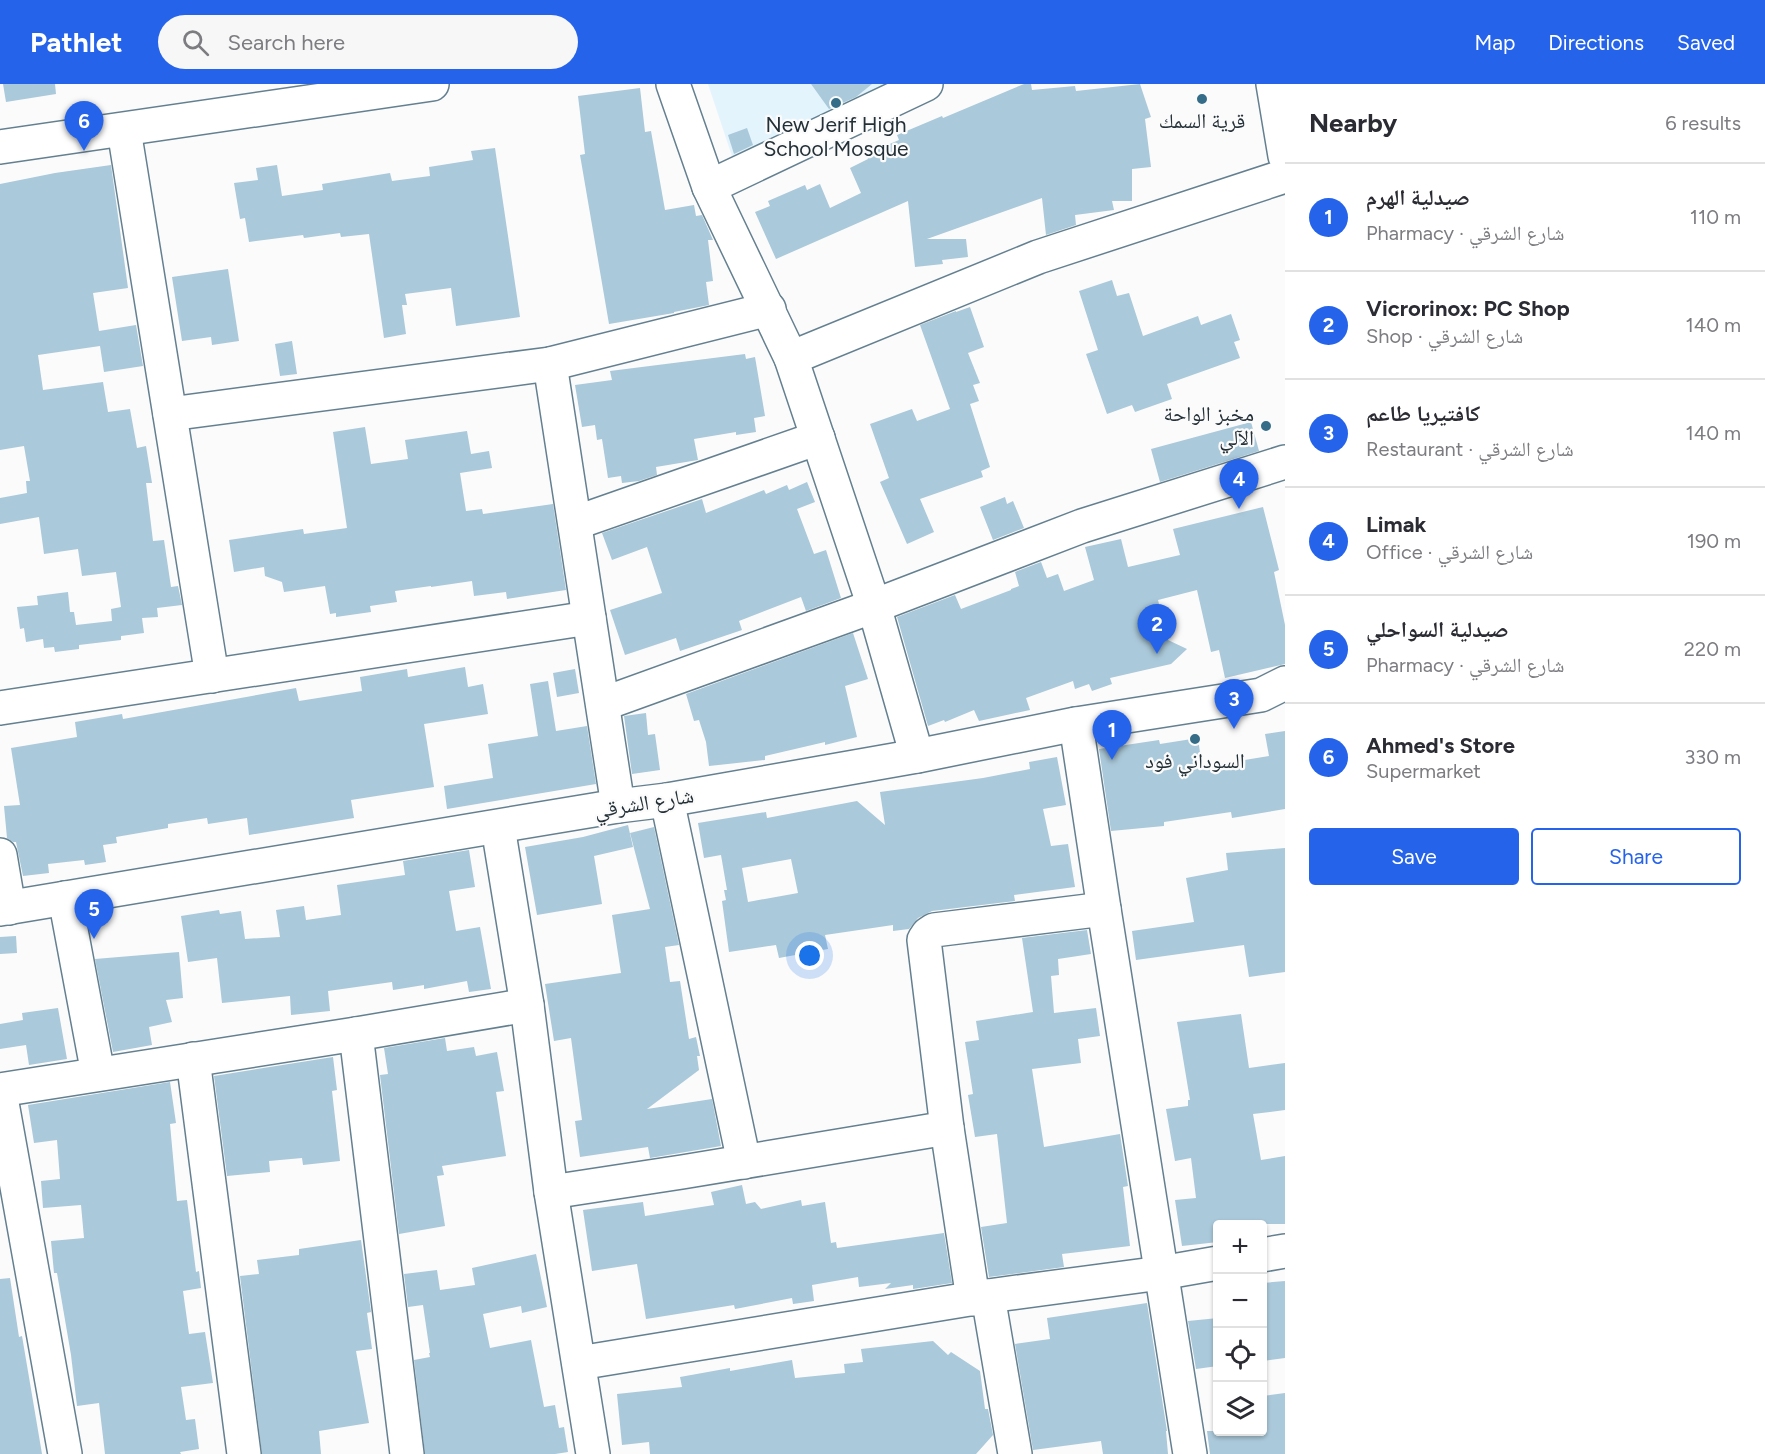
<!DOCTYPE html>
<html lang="en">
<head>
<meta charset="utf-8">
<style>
  body { margin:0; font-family:Figtree,"Noto Naskh Arabic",sans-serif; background:#f7f7f7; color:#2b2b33 }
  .controls { position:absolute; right:18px; bottom:18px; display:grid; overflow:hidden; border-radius:6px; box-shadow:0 2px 4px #0004 }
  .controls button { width:54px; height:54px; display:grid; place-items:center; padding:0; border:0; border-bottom:2px solid #e1e1e2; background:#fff; color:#2b2b33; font:30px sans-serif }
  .you { position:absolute; left:810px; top:872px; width:21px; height:21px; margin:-15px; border:4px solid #fff; border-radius:50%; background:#1a73e8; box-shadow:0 0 0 9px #1a73e833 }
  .badge { display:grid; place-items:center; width:39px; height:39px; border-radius:50%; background:#2563eb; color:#fff; font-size:20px; font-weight:700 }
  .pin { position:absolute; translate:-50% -50px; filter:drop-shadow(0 2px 3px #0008) }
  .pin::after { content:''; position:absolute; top:32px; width:21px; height:18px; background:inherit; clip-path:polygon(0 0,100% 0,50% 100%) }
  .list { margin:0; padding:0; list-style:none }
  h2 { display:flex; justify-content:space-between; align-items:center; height:78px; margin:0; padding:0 24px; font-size:26px }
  h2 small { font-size:20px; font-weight:400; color:#7c7c81 }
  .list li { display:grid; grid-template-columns:39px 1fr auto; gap:18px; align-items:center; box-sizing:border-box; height:108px; padding:0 24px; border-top:2px solid #e1e1e2 }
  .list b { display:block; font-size:22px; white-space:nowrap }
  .list p { margin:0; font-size:20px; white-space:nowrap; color:#7c7c81 }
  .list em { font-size:20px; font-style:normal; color:#7c7c81 }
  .actions { display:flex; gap:12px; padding:18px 24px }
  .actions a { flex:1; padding:14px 0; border:2px solid #2563eb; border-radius:6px; text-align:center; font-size:21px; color:#2563eb }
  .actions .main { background:#2563eb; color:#fff }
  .icon { flex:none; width:33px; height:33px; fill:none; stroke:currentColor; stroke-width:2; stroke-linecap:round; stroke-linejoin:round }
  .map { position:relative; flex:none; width:1285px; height:1370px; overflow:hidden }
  header { display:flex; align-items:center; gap:36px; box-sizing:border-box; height:84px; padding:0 30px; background:#2563eb; color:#fff }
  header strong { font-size:28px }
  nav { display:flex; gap:33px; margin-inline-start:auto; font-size:21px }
  .search { width:420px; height:54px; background:#f7f7f7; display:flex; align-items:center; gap:15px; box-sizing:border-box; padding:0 21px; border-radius:33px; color:#7c7c81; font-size:22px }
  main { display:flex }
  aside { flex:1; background:#fff }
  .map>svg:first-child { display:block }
  .built { fill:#e4f4fd }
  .building { fill:#aac9da; fill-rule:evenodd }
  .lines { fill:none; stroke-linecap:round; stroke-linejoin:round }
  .minor-casing { stroke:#648090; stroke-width:36 }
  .minor { stroke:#fff; stroke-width:33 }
  .poi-dot { fill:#356c87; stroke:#fbfbfb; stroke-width:2 }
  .labels { text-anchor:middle; stroke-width:4.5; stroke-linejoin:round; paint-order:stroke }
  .poi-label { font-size:21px; fill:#243037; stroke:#fbfbfb }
  .street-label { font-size:21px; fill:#243037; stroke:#fbfbfb }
</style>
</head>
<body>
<header>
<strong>Pathlet</strong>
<div class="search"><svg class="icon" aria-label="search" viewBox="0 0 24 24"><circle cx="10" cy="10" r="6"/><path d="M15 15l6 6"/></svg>Search here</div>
<nav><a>Map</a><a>Directions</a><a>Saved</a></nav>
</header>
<main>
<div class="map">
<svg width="1285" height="1370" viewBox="0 0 1285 1370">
  <rect width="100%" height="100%" fill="#fbfbfb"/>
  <!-- built -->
  <polygon class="built" points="708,0 918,0 737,87"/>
  <!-- building -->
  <g class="building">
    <polygon points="3,0 55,0 56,10 6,18"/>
    <polygon points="811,0 872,0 856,13 829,25"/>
    <polygon points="1024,0 1031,0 1032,6 1075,2 1076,7 1140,0 1151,33 1145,35 1151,83 1132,85 1132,117 1112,117 1114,126 1075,131 1076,141 1046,151 1042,114 927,155 966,155 968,173 942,176 943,180 915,183 908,117 776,175 755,128 770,122 768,117 805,101 807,106 820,100 830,124 861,109 850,84 868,75 866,70 899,56 897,51 942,32 943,34"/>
    <polygon points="640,4 645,48 651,47 665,126 694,121 696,132 702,131 713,156 708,156 713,197 706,198 709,221 674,228 674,229 609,240 580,71 585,70 578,12"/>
    <polygon points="747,44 753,61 734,70 728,51"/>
    <polygon points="495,64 520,233 456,242 451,204 405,210 407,221 402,221 406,250 384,254 369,150 341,153 340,149 304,154 303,151 249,158 245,134 240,135 234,99 258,96 256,84 277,81 282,112 323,106 322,100 390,89 392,97 430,92 429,83 473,76 471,67"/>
    <polygon points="111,81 128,204 93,209 99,247 136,241 143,282 104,288 100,262 38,271 43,306 103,298 108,328 130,325 137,364 146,362 152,399 146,399 153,457 164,456 171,503 178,502 182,521 157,524 158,533 142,534 144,549 121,552 121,556 79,561 79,565 55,568 54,563 44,564 43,555 26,558 24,544 20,545 17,523 38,521 37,512 68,508 70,528 74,528 76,541 112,537 111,525 121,523 116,488 82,492 78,465 44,470 39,433 0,440 0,414 27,409 26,397 30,397 24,362 0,366 0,100 55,89"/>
    <polygon points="228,185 239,257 212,261 211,253 182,257 172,193"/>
    <polygon points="1112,196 1117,212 1129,209 1143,252 1198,232 1201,241 1231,230 1240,256 1234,258 1240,274 1167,300 1172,315 1135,328 1132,321 1107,330 1086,270 1098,266 1079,207"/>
    <polygon points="970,223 984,263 968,269 980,299 973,301 979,317 970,320 990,383 981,387 983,393 920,415 934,448 907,460 880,398 889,394 870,340 912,325 917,337 950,325 920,241 956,227 956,228"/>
    <polygon points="292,257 297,290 280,292 275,260"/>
    <polygon points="745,270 746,275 755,273 765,332 754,334 756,348 736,351 736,348 694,355 698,376 656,383 657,391 639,397 622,399 621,392 608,394 602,355 597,356 595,341 582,343 575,301 612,296 610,287"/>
    <polygon points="1251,338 1259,367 1160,398 1151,365"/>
    <polygon points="365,343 371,380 408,375 405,356 467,347 471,370 489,367 492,384 460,389 466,427 482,425 483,430 553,420 566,506 507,515 506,508 474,512 472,497 431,503 431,502 395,507 397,518 370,522 371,528 336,533 336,529 330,530 325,502 284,508 282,498 265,492 264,483 234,488 229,456 303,445 304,450 347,444 333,348"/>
    <polygon points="807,398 815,418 797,425 814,470 826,466 841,514 806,527 801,513 739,537 742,546 680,567 676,554 625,571 610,526 662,509 647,463 612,476 602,449 702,415 706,429 764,406 766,410 787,401 789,406"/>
    <polygon points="1005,413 1007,420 1013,417 1024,444 993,456 980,423"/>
    <polygon points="1263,423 1279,486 1274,488 1285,541 1285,580 1225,594 1219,566 1211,568 1197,506 1158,516 1168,556 1187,565 1171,580 1110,594 1112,600 1092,607 1089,600 1075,605 1073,597 1026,614 1030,626 979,637 974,626 945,638 944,636 928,642 897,533 955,511 961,525 1011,506 1011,505 1019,502 1015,488 1041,478 1047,494 1058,490 1064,507 1094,496 1085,463 1121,455 1128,483 1180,471 1173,445"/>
    <polygon points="853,549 868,595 845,602 857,653 825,661 825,658 765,672 765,676 709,682 706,658 699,636 694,637 686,610"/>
    <polygon points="465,583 468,603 483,600 488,630 424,640 434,703 351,716 354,734 249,751 247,734 208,740 207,734 168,740 168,744 116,753 117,759 103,761 106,778 85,781 84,776 48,780 49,789 23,792 16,758 13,758 7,754 4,722 20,721 11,664 77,653 75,638 122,630 123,635 296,604 299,617 362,607 360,593 407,585 408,593"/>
    <polygon points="575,585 579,609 557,613 553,589"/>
    <polygon points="548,597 556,647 587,642 596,700 447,725 444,702 493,694 488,660 538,652 530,600"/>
    <polygon points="646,629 648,651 655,650 660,686 632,690 624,632"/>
    <polygon points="1285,647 1285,725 1232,734 1231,728 1164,738 1164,742 1111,747 1099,665 1159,656 1160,660 1198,654 1202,683 1269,672 1265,650"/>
    <path d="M1057 673 1066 721 1043 725 1051 762 1068 760 1075 803 1014 811 1015 817 932 827 918 834 909 845 893 847V841L825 851 828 865 779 874 776 861 729 868 722 817 726 816 724 806H727L721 771 704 774 698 739 766 728 767 734 857 717 885 741 880 708 983 694 1030 685 1029 678ZM791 775 798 809 748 818 742 784Z"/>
    <polygon points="628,741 633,763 594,772 602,820 537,831 525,763 583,753"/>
    <polygon points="654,743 679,861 665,863 670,898 680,897 689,955 696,953 700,972 697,972 699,986 647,1025 712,1015 721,1062 650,1074 648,1063 580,1073 575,1037 582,1036 571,954 554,957 545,900 621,889 612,831 650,825 630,749"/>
    <polygon points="1285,764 1285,888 1249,893 1244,861 1136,876 1132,847 1194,838 1186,794 1228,786 1226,769"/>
    <polygon points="469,766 475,803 449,807 456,847 480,843 491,905 469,908 467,897 424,905 424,901 393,906 392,898 328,907 330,927 291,931 290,912 222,919 217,874 188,878 181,832 219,826 220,830 241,827 245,855 280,853 276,826 304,822 306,836 341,831 337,801 405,791 403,777"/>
    <polygon points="1087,846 1091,870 1058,875 1059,891 1051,892 1054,929 1096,924 1100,952 1078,955 1081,979 1032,985 1044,1063 1120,1050 1128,1102 1123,1103 1130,1162 1062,1170 1064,1183 989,1193 981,1143 1007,1139 997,1050 975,1053 968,1011 973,1010 965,958 979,956 976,937 1033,928 1022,854"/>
    <polygon points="16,852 17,869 0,870 0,853"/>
    <polygon points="179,868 183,914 166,916 172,938 149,943 152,961 113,968 95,875"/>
    <polygon points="58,924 67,975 29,981 26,961 0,965 0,940 23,936 22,929"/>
    <polygon points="1241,930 1249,984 1285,979 1285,1026 1253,1030 1261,1076 1285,1072 1285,1140 1218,1140 1218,1158 1182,1162 1175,1116 1196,1114 1191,1074 1175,1077 1166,1025 1188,1022 1188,1016 1190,1016 1177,938"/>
    <polygon points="445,954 447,967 474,963 476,972 497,968 504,1007 496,1008 506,1072 442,1082 444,1091 437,1092 445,1142 399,1150 380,991 388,990 384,964"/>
    <polygon points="333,973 337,1006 332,1007 340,1077 303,1081 302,1074 269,1077 270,1088 227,1092 214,992"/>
    <polygon points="170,998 176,1039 170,1040 177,1117 187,1116 196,1188 199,1187 201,1204 183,1207 189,1250 205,1248 213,1299 181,1303 186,1336 195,1335 199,1365 180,1368 181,1370 105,1370 99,1319 77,1322 71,1271 57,1189 54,1189 51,1157 84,1154 81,1121 43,1124 41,1097 60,1095 57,1056 34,1059 28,1021"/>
    <polygon points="742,1101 746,1120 755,1118 761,1125 801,1116 802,1122 825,1118 831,1159 836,1158 837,1164 944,1149 952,1199 913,1205 913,1201 885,1205 891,1199 859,1203 858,1193 812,1201 814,1217 793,1220 792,1214 735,1225 734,1221 646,1235 637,1180 592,1187 583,1126 643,1118 645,1132 714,1121 711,1108"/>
    <polygon points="361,1156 371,1228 367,1229 372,1265 356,1267 369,1339 319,1347 321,1370 262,1370 240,1192 259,1190 257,1176 299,1171 299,1165"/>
    <polygon points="536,1170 547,1223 522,1229 521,1222 483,1230 490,1264 531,1256 544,1323 555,1321 559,1344 564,1343 568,1368 555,1370 425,1370 414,1276 430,1273 429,1269 430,1269 423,1221 408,1223 404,1190 437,1186 440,1206 475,1201 472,1184"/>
    <polygon points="10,1194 19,1253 22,1252 42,1370 0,1370 0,1195"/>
    <polygon points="1285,1197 1285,1274 1263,1277 1263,1199"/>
    <polygon points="1147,1219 1167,1347 1166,1347 1168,1370 1103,1370 1101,1357 1033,1366 1015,1260 1050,1255 1047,1234"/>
    <polygon points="1218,1234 1218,1282 1196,1285 1188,1237"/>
    <polygon points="933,1257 948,1271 951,1268 980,1287 985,1325 988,1325 993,1351 976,1370 650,1370 649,1358 622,1361 617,1310 682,1303 680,1293 730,1284 730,1287 792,1276 795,1294 845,1289 844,1280 863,1278 861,1265"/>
    <polygon points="1285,1309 1285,1370 1210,1370 1207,1347 1263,1347 1263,1312"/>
  </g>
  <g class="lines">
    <!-- minor casing -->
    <g class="minor-casing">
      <g id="minor">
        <polyline points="673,0 709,103 791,274 874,522 917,672"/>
        <polyline points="1273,0 1285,72"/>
        <polyline points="124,46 212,592"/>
        <polyline points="0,63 432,0"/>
        <polyline points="709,103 926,0"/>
        <polyline points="791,274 1038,173 1285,92"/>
        <polyline points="550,280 618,722"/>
        <polyline points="170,330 550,280 769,225"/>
        <polyline points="575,439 818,354"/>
        <polyline points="603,620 874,522 1082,442 1285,378"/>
        <polyline points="0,624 589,534"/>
        <polyline points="1076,640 1104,825 1190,1370"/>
        <polyline points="667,716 744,1078"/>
        <polyline points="498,743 527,921 551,1108 593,1370"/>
        <polyline points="0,771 9,824"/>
        <polyline points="65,814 98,990"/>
        <polyline points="0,825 618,722 667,716 917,672 1076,640 1261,611 1285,599"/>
        <polyline points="356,950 407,1370"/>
        <polyline points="193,975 244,1370"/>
        <polyline points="0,1006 356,950 527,921"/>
        <polyline points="0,1008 65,1370"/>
        <polyline points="551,1108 682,1088 947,1044"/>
        <polyline points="1262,1171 1285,1167"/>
        <polyline points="988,1212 1015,1370"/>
        <polyline points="973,1215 947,1044 924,856 928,850 934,846 1104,825"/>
        <polyline points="579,1279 988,1212 1161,1189 1218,1179"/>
      </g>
    </g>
    <!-- minor -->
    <use href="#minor" class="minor"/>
  </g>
  <!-- markers -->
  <g class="poi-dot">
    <circle cx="1202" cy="15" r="6"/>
    <circle cx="836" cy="19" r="6"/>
    <circle cx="1266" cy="342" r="6"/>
    <circle cx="1195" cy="655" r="6"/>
  </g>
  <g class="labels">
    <!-- poi labels -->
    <g class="poi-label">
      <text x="1202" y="44">قرية السمك</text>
      <text x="836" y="48">New Jerif High<tspan x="836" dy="24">School Mosque</tspan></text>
      <text x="1254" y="337" text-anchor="end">مخبز الواحة<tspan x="1254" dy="24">الآلي</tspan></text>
      <text x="1195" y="684">السوداني فود</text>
    </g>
    <!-- street labels -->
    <g class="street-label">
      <text transform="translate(644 719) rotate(-9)" y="7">شارع الشرقي</text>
    </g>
  </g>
</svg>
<div class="controls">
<button>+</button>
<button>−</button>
<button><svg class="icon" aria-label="locate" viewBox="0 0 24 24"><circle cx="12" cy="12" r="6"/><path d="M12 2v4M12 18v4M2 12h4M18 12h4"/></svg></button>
<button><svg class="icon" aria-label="layers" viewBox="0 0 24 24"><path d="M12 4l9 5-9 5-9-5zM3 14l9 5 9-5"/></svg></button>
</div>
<div class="you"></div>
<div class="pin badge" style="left:1112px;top:676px">1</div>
<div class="pin badge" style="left:1157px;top:570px">2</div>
<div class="pin badge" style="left:1234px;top:645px">3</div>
<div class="pin badge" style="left:1239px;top:425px">4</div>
<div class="pin badge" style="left:94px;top:855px">5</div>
<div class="pin badge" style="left:84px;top:67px">6</div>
</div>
<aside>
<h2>Nearby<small>6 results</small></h2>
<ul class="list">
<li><span class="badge">1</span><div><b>صيدلية الهرم</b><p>Pharmacy · شارع الشرقي</p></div><em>110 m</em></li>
<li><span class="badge">2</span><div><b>Vicrorinox: PC Shop</b><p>Shop · شارع الشرقي</p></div><em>140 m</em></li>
<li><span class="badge">3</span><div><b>كافتيريا طاعم</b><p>Restaurant · شارع الشرقي</p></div><em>140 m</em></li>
<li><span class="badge">4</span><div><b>Limak</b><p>Office · شارع الشرقي</p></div><em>190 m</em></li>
<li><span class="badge">5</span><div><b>صيدلية السواحلي</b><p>Pharmacy · شارع الشرقي</p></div><em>220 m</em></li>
<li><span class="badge">6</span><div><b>Ahmed's Store</b><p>Supermarket</p></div><em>330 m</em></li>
</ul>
<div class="actions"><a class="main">Save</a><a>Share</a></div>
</aside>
</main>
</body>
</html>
